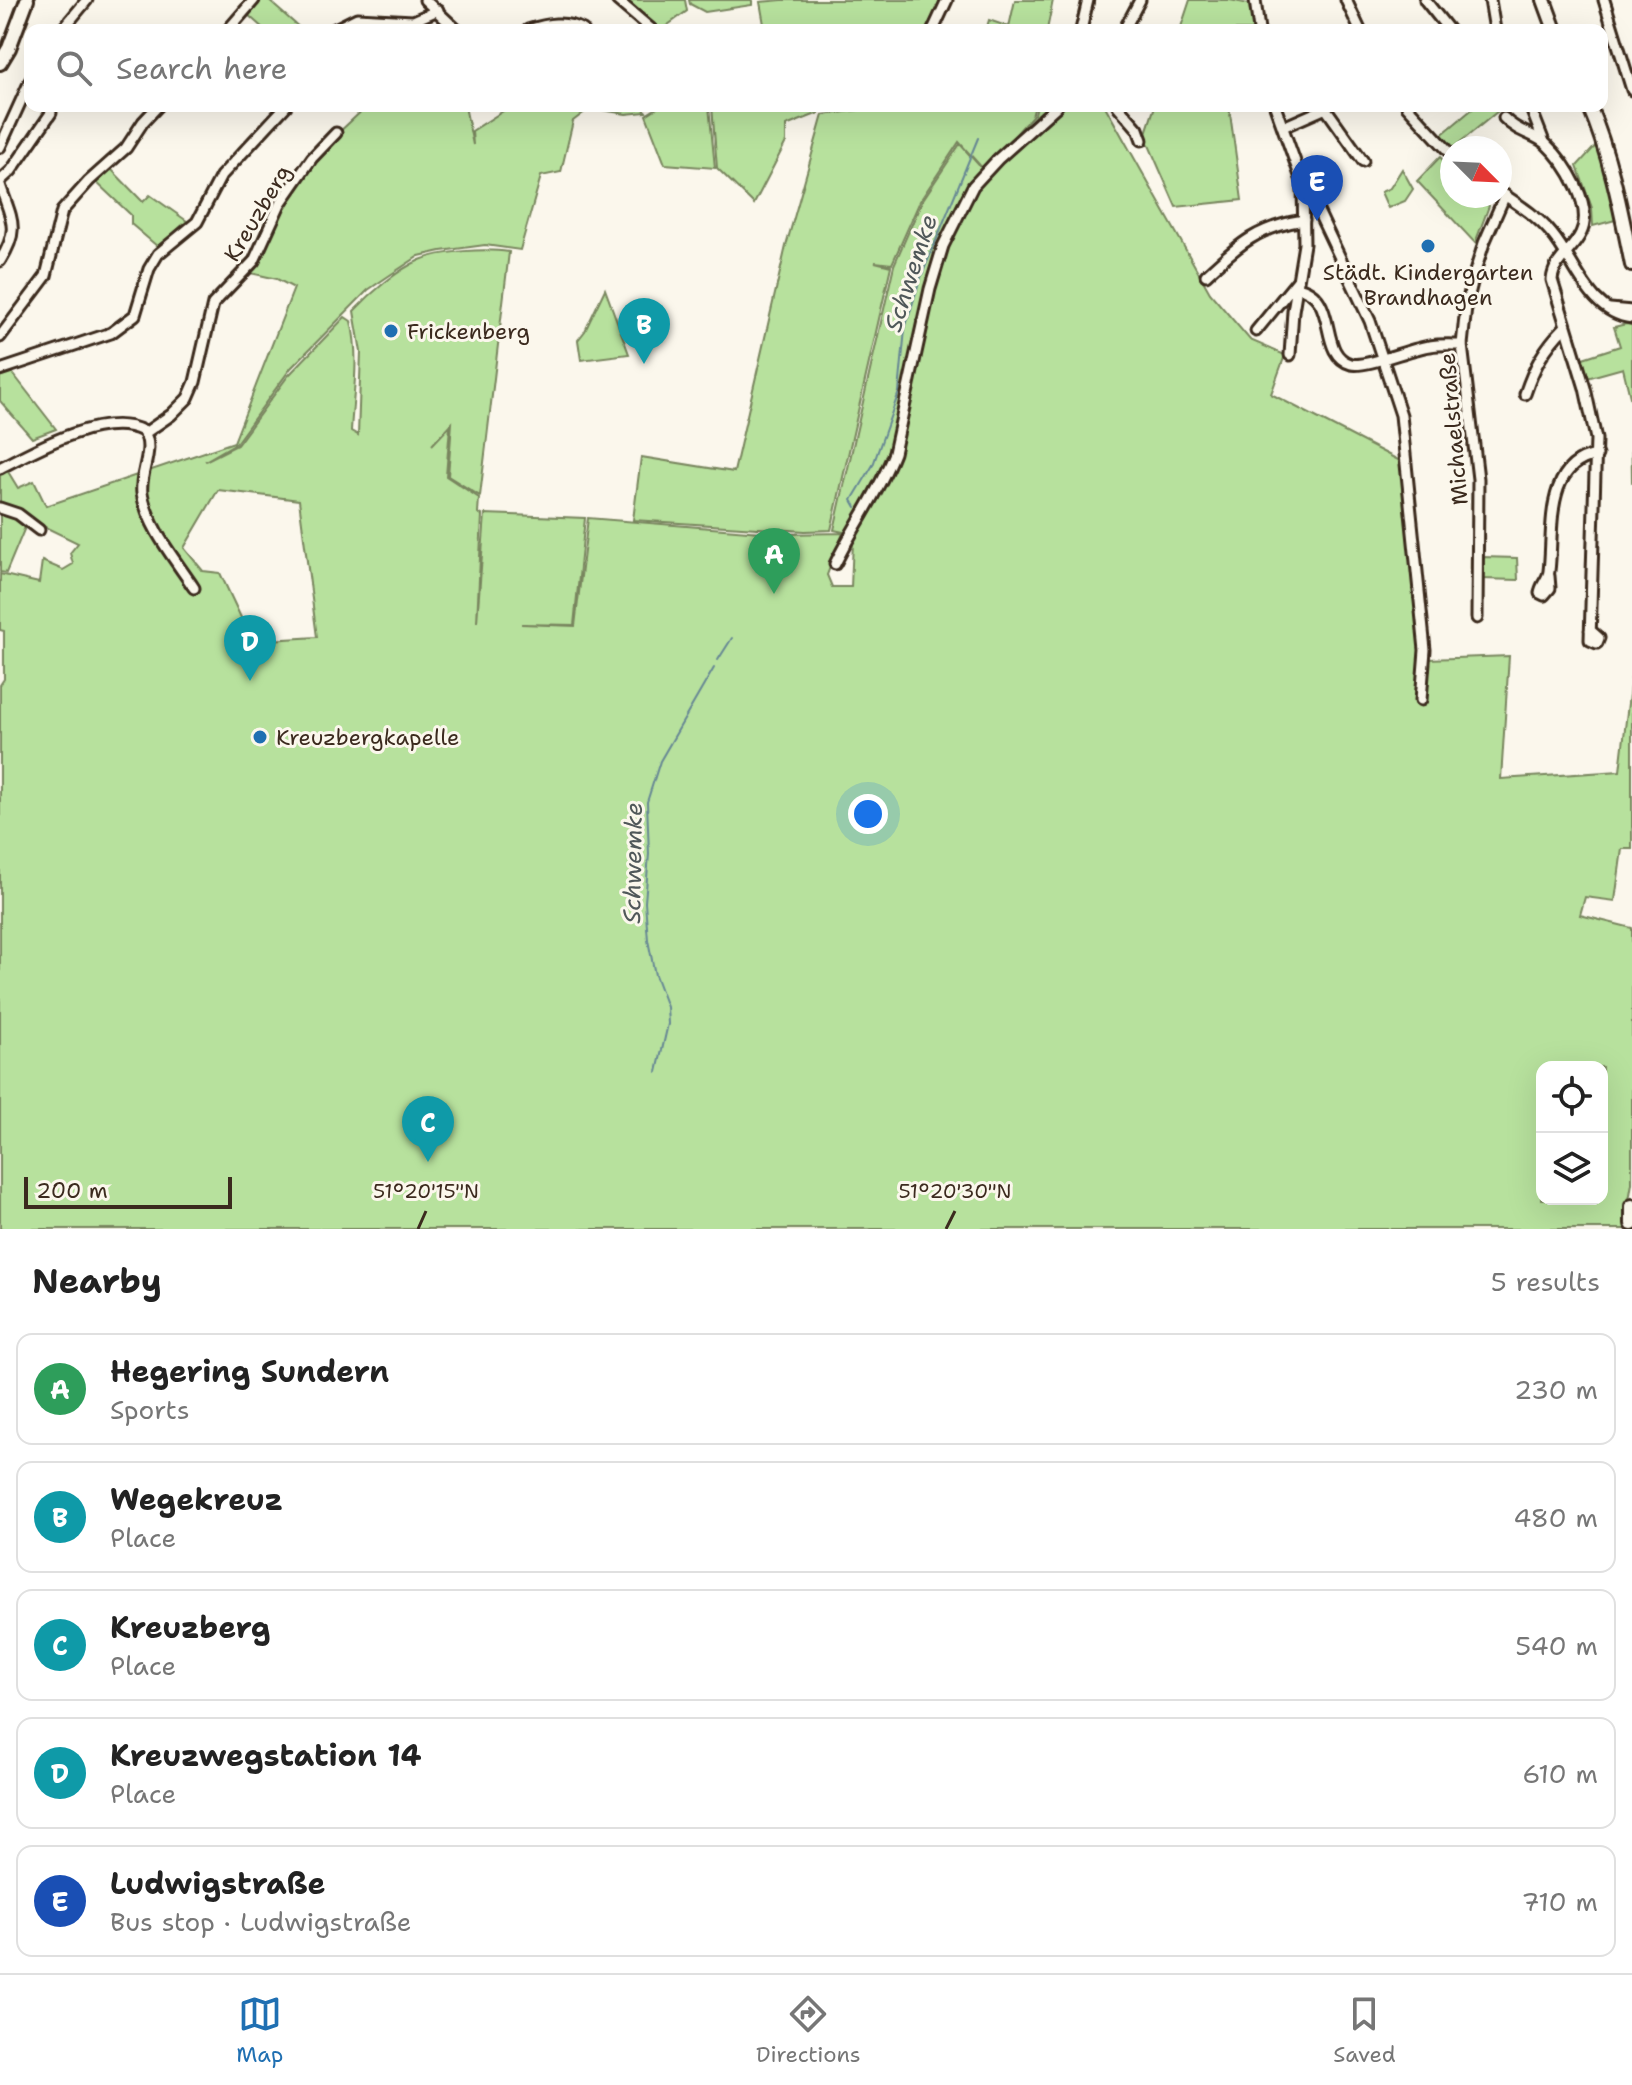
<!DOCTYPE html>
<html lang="en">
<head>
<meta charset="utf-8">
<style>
  body { margin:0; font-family:"Shantell Sans",sans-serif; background:#f2f2f2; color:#222 }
  .controls { position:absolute; right:24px; bottom:24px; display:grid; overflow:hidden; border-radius:16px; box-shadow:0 8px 32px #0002 }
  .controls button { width:72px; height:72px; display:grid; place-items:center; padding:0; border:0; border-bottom:2px solid #e0e0e0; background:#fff; color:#222; font:40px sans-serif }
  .compass { position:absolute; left:1440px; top:136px; width:72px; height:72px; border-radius:50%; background:#fff; box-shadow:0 8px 32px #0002; rotate:114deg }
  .scale { position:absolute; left:24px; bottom:20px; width:208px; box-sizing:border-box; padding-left:8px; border:4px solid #3b2a1e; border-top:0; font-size:22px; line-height:28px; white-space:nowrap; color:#3b2a1e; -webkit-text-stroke:6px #fbf7ec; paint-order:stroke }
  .you { position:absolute; left:868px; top:814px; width:28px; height:28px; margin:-20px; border:6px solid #fff; border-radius:50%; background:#1a73e8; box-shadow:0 0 0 12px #1a73e833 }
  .badge { display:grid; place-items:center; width:52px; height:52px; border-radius:50%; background:#1f6fb2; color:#fff; font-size:26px; font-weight:700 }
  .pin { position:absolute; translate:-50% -66px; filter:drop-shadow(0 2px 4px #0008) }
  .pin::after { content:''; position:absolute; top:42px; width:28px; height:24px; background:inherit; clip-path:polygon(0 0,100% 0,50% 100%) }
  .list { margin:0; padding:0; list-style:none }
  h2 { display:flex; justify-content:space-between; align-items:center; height:104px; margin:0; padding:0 32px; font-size:34px }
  h2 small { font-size:26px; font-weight:400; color:#767676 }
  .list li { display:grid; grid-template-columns:52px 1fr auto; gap:24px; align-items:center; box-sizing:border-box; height:112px; margin:0 16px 16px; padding:0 16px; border:2px solid #e0e0e0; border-radius:16px }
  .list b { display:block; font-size:30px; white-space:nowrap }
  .list p { margin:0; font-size:26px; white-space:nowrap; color:#767676 }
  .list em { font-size:26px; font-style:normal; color:#767676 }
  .icon { flex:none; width:44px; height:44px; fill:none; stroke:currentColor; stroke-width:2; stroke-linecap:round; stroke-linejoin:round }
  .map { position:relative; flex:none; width:1632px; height:1229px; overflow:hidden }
  .search { position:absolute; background:#fff; box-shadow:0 8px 32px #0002; left:24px; right:24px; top:24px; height:88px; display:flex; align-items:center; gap:20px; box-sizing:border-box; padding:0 28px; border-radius:16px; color:#767676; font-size:30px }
  .sheet { height:744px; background:#fff }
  nav { display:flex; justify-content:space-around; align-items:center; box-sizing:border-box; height:112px; border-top:2px solid #e0e0e0; background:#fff; font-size:22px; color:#767676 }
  nav a { display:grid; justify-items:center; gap:4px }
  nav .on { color:#1f6fb2 }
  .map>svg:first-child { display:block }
  .green { fill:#b7e19d; stroke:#79865e; stroke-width:2; fill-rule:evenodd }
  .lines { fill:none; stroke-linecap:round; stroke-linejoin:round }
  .stream { stroke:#668794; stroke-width:2 }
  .minor-casing { stroke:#3b2a1e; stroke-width:15 }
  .major-casing { stroke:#3b2a1e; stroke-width:18 }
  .minor { stroke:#fbf7ec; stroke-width:9 }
  .major { stroke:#fbf7ec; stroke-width:12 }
  .ticks { fill:none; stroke:#3b2a1e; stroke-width:3 }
  .poi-dot { fill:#1f6fb2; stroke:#fbf7ec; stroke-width:3 }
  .labels { text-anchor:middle; stroke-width:6; stroke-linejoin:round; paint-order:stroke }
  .street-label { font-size:22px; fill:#3b2a1e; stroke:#fbf7ec }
  .poi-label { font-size:22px; fill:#3b2a1e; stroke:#fbf7ec; text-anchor:start }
  .water-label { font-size:24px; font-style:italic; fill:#505859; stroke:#fbf7ec }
  .ticks-label { font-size:20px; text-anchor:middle; fill:#3b2a1e; stroke:#fbf7ec; stroke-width:6; stroke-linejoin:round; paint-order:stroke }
</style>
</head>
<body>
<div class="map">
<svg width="1632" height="1229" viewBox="0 0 1632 1229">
  <rect width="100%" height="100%" fill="#fbf7ec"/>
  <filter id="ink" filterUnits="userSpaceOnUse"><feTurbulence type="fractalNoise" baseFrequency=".0125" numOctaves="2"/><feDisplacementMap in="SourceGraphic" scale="16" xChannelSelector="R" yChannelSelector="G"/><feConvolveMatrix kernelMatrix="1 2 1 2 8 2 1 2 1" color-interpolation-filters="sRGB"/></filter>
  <g filter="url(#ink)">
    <!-- green -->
    <g class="green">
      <polygon points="261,0 268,0 300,28 298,30 265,30 247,14"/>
      <polygon points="623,0 685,0 687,11 661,30 656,30"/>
      <polygon points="689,0 752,0 752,5 705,12 690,4"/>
      <polygon points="782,0 944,0 929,30 870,30 838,24 765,30 760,2"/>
      <polygon points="1015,0 1053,0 1047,30 986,30 989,20 1009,27"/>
      <polygon points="1190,0 1230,0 1249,4 1253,30 1180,30"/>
      <path d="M367 106H465L473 145 472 131 511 106H642L646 112 626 114 590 108 573 121 561 172 541 176 520 250 485 245 441 251 419 256 393 273 368 290 291 368 236 443 205 461 237 445 288 376 345 317 351 321C360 358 353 394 351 431L358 435 361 352 354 311C371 293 397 270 420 260 441 251 486 248 509 252L480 496 448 476 452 423 432 445 450 426 446 476 479 498 478 513 482 515 477 622 485 514 585 518 574 625 521 624 575 626 588 518 784 534 843 533 827 575 832 587H851L853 542 857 535 834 530 894 265 922 201 960 144 984 171 1034 117 1037 106H1105L1210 293 1250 340 1285 355 1271 394 1406 464 1428 659 1509 656 1501 779 1620 771 1632 669V849H1622L1615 901 1585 897 1580 915 1632 928V1183L1627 1212 1631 1229H0V685L4 679V631L0 630V574L39 583 42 561 63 570 73 564 70 553 78 543 0 505V473L7 470 18 488 34 481 46 506 234 442 294 288 277 279 246 272 283 200 336 135ZM218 490 299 500 317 637 252 641 220 573 203 571 184 548ZM1542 1067H1602V1199H1542Z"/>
      <polygon points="660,106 709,106 715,168 665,164 646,115"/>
      <polygon points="712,106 819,106 819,113 786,126 786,142 754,204 717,168"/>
      <polygon points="889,106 1035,106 1032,116 984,170 959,142 920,201 892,264 875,262 891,266 831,530 805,531 633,520 641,457 734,472 786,246 823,115"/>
      <polygon points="1155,106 1229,106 1242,200 1176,207 1145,136"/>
      <polygon points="1476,106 1497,106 1498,111 1452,149 1440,136"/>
      <polygon points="1599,142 1619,219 1593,226 1592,208 1577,166"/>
      <polygon points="1440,157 1452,169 1452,196 1479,196 1489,206 1475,243 1417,181"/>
      <polygon points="109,167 143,202 150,195 187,221 158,247 131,224 131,215 95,181"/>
      <polygon points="1402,169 1413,189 1405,201 1388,208 1381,192 1390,188"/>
      <polygon points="605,289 629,354 581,360 578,340 585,331"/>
      <polygon points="1626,324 1632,325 1632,483 1631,401 1623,368 1587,378 1580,359 1620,346 1614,327"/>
      <polygon points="11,371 56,429 32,438 0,401 0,374"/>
      <polygon points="0,513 12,516 26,525 6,573 0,572"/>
      <polygon points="1482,557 1517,558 1518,580 1482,579"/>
    </g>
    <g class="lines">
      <!-- stream -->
      <g class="stream">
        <polyline points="856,507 852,500 873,465 899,392 905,329 919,282 978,138"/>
        <polyline points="718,660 732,638"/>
        <polyline points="657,1072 668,1024 667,1007 655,975 648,940 645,902 649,854 647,802 660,761 714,668"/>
      </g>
      <!-- minor casing -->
      <g class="minor-casing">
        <g id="minor">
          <polyline points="425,0 457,30"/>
          <polyline points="617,0 652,30"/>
          <polyline points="1255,0 1259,30"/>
          <polyline points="1346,0 1360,30"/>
          <polyline points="1425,0 1449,30"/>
          <polyline points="1490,0 1495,30"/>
          <polyline points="1604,0 1632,90"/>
          <polyline points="62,30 87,0"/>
          <polyline points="228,30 254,0"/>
          <polyline points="333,30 357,18 413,21 438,10"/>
          <path d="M528 30C547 24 565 20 583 30"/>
          <polyline points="933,30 947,0"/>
          <polyline points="1081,30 1088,0"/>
          <polyline points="1124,30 1140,0"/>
          <polyline points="1118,106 1138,129 1142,140"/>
          <polyline points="1275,106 1303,184 1304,244 1293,311 1290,355"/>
          <polyline points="1324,106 1363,161"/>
          <polyline points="1407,106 1452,155"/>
          <polyline points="1530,106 1544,142"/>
          <path d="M1504 118C1518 133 1535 134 1546 144 1566 163 1594 206 1581 233 1573 251 1554 259 1552 280L1585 388 1596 439 1590 640 1597 643 1599 638 1590 630"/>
          <polyline points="1283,127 1324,109"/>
          <polyline points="0,147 30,81"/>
          <polyline points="0,181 11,171 51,113"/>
          <path d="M0 185C11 219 21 228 0 261"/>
          <path d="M1503 194C1521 206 1538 217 1552 234 1577 264 1588 312 1632 318"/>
          <polyline points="1304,195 1316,207 1370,321 1401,415 1425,650 1421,700"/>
          <path d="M1206 275C1239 244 1258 227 1304 220"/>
          <path d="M1296 287C1341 295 1316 354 1351 364 1366 368 1411 348 1430 346 1441 344 1452 345 1462 345"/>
          <polyline points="1610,309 1632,311"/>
          <polyline points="1256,331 1297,281"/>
          <polyline points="0,337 46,276 62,211 89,181 126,148 143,122 158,106"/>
          <polyline points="0,370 111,333 135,315 149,269 158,254 197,222 221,176 286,106"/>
          <path d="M1525 394C1534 367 1544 348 1565 327"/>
          <polyline points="145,433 171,415 188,398 195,382 213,304 254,261 280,204 312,158 336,133"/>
          <path d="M0 468C36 449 104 411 143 431 156 448 139 473 142 493 148 528 175 559 194 588"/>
          <polyline points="0,508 18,514 39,530"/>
          <path d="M835 564C853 527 879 492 894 453L930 289 943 246 973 186 998 159 1057 106"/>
          <path d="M1549 576 1550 588 1544 595 1540 593C1541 584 1548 580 1549 571 1554 532 1543 464 1597 455"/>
          <polyline points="1477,618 1478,479 1462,345 1466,307 1474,275 1484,243 1505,195"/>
        </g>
      </g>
      <!-- major casing -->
      <g class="major-casing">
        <g id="major">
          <polyline points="1544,0 1555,30"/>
          <polyline points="0,63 9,48 27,0"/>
          <path d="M1589 106C1611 157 1621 211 1632 265"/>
          <polyline points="1632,1206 1632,1224"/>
        </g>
      </g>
      <!-- minor -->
      <use href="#minor" class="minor"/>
      <!-- major -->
      <use href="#major" class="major"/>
    </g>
  </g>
  <!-- ticks -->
  <path class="ticks" d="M418 1229 426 1211M946 1229 955 1211"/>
  <!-- markers -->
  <g class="poi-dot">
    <circle cx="1428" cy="246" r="8"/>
    <circle cx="391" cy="331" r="8"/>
    <circle cx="260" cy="737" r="8"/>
  </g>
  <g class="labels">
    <!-- street labels -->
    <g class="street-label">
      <text transform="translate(257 213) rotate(-59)" y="8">Kreuzberg</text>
      <text transform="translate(1453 429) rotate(-95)" y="8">Michaelstraße</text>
    </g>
    <!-- poi labels -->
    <g class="poi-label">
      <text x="1428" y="280" text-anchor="middle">Städt. Kindergarten<tspan x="1428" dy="25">Brandhagen</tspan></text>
      <text x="407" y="339">Frickenberg</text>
      <text x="276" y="745">Kreuzbergkapelle</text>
    </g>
    <!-- water labels -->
    <g class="water-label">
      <text transform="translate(911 273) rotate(-72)" y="8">Schwemke</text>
      <text transform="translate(633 863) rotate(-89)" y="8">Schwemke</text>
    </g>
  </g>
  <g class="ticks-label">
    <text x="426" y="1198">51°20'15"N</text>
    <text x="955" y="1198">51°20'30"N</text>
  </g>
</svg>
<div class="controls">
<button><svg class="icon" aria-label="locate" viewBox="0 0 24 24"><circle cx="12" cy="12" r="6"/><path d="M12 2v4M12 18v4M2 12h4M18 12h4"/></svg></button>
<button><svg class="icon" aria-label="layers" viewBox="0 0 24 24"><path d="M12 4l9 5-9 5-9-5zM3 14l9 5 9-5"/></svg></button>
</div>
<svg class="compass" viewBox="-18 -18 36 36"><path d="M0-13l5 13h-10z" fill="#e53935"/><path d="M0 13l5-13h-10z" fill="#767676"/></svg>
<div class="scale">200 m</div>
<div class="you"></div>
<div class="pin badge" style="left:774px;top:594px;background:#2e9e5b">A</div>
<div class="pin badge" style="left:644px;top:364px;background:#0f9aa8">B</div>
<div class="pin badge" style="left:428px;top:1162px;background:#0f9aa8">C</div>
<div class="pin badge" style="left:250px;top:681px;background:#0f9aa8">D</div>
<div class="pin badge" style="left:1317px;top:221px;background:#1a4fb4">E</div>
<div class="search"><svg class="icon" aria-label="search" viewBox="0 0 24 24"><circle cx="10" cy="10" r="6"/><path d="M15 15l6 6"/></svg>Search here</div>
</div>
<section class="sheet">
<h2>Nearby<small>5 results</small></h2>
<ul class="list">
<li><span class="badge" style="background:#2e9e5b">A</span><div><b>Hegering Sundern</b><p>Sports</p></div><em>230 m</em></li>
<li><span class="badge" style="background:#0f9aa8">B</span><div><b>Wegekreuz</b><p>Place</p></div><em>480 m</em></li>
<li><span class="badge" style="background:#0f9aa8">C</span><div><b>Kreuzberg</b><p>Place</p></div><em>540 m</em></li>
<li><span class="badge" style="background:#0f9aa8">D</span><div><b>Kreuzwegstation 14</b><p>Place</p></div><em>610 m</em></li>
<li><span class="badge" style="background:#1a4fb4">E</span><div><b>Ludwigstraße</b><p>Bus stop · Ludwigstraße</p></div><em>710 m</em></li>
</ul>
</section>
<nav>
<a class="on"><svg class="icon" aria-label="map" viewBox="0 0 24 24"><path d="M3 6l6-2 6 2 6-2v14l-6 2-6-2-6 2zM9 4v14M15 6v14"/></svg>Map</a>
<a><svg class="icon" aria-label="directions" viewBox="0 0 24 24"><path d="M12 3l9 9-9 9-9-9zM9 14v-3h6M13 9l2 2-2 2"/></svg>Directions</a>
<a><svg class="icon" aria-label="saved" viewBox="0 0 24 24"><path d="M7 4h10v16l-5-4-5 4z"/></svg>Saved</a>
</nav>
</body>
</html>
